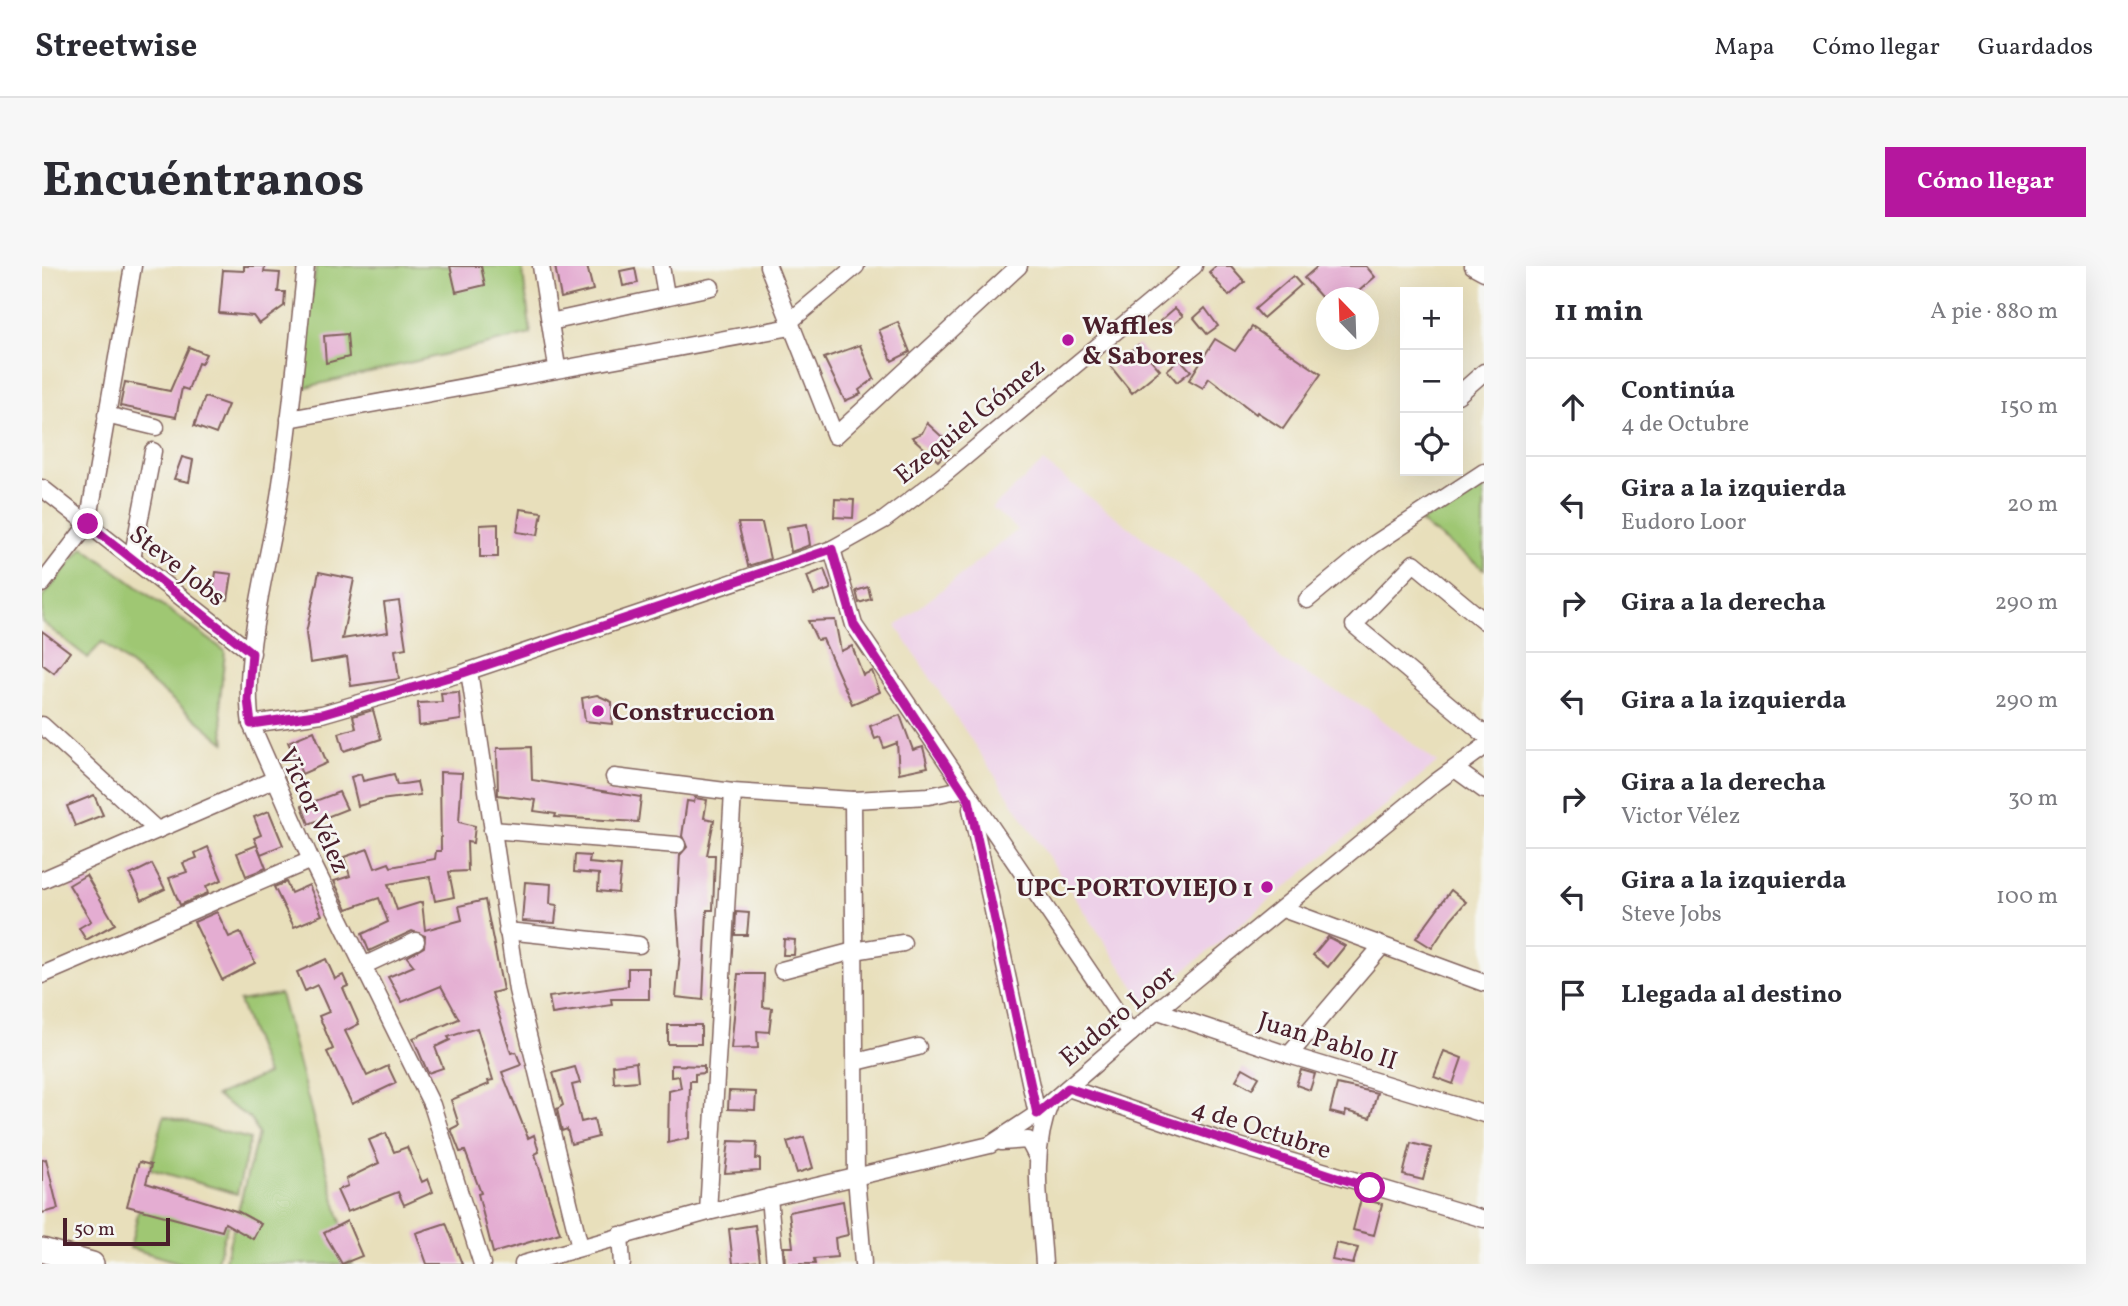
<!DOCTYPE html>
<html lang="es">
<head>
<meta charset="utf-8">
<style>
  body { margin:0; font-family:Vollkorn,serif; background:#f7f7f7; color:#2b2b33 }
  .controls { position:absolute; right:21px; top:21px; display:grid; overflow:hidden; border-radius:0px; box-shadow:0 7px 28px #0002 }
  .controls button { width:63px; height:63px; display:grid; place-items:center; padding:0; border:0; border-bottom:2px solid #e1e1e2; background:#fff; color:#2b2b33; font:35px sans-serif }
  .compass { position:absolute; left:1274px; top:21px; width:63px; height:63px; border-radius:50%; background:#fff; box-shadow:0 7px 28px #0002; rotate:337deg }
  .scale { position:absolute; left:21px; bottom:18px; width:107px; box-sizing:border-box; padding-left:7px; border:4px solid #4a1f2b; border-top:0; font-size:19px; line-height:24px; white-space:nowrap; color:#4a1f2b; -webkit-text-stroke:5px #f6f6f2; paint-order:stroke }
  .stop { position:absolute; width:21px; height:21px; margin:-16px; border:5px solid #b5179e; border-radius:50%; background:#fff }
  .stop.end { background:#b5179e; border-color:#fff; box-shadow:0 2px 7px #0008 }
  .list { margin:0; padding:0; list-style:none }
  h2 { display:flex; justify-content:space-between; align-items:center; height:91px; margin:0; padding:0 28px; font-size:30px }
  h2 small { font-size:23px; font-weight:400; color:#7c7c81 }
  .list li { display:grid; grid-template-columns:46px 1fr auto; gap:21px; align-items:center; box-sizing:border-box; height:98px; padding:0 28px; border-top:2px solid #e1e1e2 }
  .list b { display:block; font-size:26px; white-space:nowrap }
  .list p { margin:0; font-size:23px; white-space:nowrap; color:#7c7c81 }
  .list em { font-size:23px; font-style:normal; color:#7c7c81 }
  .icon { flex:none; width:38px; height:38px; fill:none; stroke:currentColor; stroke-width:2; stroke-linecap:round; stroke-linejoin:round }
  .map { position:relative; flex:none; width:1442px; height:998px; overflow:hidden; border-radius:0px }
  header { display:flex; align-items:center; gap:42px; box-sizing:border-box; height:98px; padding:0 35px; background:#fff; border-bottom:2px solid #e1e1e2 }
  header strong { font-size:33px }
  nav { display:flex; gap:38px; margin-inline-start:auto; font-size:24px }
  .intro { display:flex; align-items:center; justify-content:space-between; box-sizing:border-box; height:168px; padding:0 42px }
  h1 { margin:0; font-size:49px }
  .button { padding:18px 32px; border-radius:0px; background:#b5179e; color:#fff; font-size:24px; font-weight:700 }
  main { display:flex; gap:42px; padding:0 42px }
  aside { flex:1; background:#fff; border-radius:0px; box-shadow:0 7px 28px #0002 }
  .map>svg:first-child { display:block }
  .built { fill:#edd0e8 }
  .green { fill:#9fc773; stroke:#74734f; stroke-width:2 }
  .building { fill:#e4add2 }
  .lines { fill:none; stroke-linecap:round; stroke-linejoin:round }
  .minor-casing { stroke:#81625d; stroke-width:19 }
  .secondary-casing { stroke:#81625d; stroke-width:26 }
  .minor { stroke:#fff; stroke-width:16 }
  .secondary { stroke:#fff; stroke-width:23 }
  .route { stroke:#b5179e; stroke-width:9 }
  .poi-dot { fill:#b5179e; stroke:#f6f6f2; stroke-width:2.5 }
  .labels { text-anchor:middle; stroke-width:5; stroke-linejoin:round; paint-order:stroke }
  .poi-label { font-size:26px; font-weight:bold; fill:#4a1f2b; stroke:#f6f6f2; text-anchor:start }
  .street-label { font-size:26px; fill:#4a1f2b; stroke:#f6f6f2 }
</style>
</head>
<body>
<header>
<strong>Streetwise</strong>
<nav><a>Mapa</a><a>Cómo llegar</a><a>Guardados</a></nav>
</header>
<div class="intro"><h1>Encuéntranos</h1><a class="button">Cómo llegar</a></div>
<main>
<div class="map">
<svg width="1442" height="998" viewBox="0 0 1442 998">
  <rect width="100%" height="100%" fill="#f6f6f2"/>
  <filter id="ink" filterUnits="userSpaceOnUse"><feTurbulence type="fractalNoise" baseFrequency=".0143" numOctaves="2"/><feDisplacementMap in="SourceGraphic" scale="14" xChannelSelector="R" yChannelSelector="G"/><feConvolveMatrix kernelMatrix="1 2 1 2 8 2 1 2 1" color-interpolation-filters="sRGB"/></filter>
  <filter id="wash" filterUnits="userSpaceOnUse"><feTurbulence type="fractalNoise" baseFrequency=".00686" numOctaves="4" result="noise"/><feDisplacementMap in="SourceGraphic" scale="28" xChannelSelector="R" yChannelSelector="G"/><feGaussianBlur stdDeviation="1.57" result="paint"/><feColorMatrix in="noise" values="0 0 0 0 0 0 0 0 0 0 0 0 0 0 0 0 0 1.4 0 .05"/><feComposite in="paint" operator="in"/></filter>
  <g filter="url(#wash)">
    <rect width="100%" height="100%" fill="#e8dfbb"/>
    <!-- built -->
    <polygon class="built" points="1001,196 1206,351 1239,394 1328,444 1395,497 1103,737 854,360 976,264 950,242"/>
    <!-- green -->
    <g class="green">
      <polygon points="274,0 480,0 489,68 256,123"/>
      <polygon points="1442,214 1442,303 1378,256"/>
      <polygon points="41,281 183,385 178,434 183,477 60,376 46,392 0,356 0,332"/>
      <polygon points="238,728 310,998 182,998 216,868 209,853 174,830 225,808 197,735"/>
      <polygon points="122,850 208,873 195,928 108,903"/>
      <polygon points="100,930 188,951 174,998 142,998 88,982"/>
    </g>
    <g id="blocks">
      <!-- building -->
      <g class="building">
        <polygon points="202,0 223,0 222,6 238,7 236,26 243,26 242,40 217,58 211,50 177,47 181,4 202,5"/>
        <polygon points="408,0 439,0 443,19 414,26"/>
        <polygon points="513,0 545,0 551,24 519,32"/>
        <polygon points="1174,0 1189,0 1203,16 1187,30 1167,6"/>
        <polygon points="1276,0 1324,0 1333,11 1309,32 1280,32 1262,12"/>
        <polygon points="593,2 596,17 581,20 578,5"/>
        <polygon points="1251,10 1259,19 1221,52 1213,43"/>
        <polygon points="1133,42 1141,50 1126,63 1118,55"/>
        <polygon points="1163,42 1176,60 1165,68 1152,52"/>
        <polygon points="856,56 868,86 850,95 837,64"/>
        <polygon points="1210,61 1279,108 1241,163 1215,146 1214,148 1167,112 1161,122 1147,114 1173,73 1193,85"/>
        <polygon points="305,68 307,91 284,97 282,70"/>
        <polygon points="818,79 832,113 817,124 819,128 803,135 782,92"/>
        <polygon points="1096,79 1118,104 1090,127 1069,101"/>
        <polygon points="147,81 164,88 159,98 156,97 146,124 140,122 134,151 78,140 83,116 128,125"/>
        <polygon points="1138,93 1149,105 1135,116 1125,104"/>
        <polygon points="163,131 186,139 174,168 152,160"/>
        <polygon points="885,157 910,180 896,195 870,171 880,167"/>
        <polygon points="140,191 151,194 147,216 132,213"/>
        <polygon points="793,233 812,234 811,252 792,251"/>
        <polygon points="478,243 500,246 496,269 475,266"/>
        <polygon points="696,257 720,257 728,293 706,300"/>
        <polygon points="456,258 456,291 438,291 438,259"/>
        <polygon points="765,258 768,279 749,286 745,261"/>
        <polygon points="782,303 789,323 772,329 765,310"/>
        <polygon points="174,306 190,308 186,334 170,332"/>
        <polygon points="277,306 312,313 300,373 346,366 342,337 357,335 364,382 353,384 357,413 309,420 305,391 268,397 264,367"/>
        <polygon points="826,321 829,333 817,337 814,325"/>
        <polygon points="793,354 799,385 810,380 821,409 830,405 838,426 810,438 781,373 775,374 766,355"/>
        <polygon points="0,365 28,386 12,407 0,398"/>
        <polygon points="417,426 419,454 377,460 376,437 400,436 399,427"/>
        <polygon points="555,429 570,436 570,458 543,455 540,432"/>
        <polygon points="331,444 339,473 302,485 297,467 314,462 311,450"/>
        <polygon points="858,449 871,484 881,481 886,501 857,507 855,477 842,482 838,471 833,473 828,460"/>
        <polygon points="272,465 285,497 260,508 246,476"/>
        <polygon points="489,481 490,514 599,531 596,556 513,551 514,548 492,545 494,534 456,529 455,482"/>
        <polygon points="398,506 420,507 417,556 433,560 431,577 425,576 426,605 407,606 412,631 393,635 388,611 346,618 355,644 380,636 383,664 420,654 417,640 443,634 461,724 450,727 469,787 474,786 479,799 460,806 486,872 492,869 497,886 493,888 518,967 451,987 436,928 439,927 423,885 418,886 409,863 417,859 409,834 447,818 446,815 451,814 435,762 406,771 408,774 393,781 401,802 386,807 371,772 417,753 399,720 360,736 346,711 372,700 365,691 382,681 383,670 370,665 327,685 320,668 346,656 337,632 305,643 292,615 308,610 302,591 326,583 333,602 347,597 349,601 393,593 394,585 399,585"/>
        <polygon points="319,508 321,515 352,508 355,519 375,516 378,529 338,534 316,540 309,511"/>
        <polygon points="297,526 305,543 267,558 260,540"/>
        <polygon points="52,529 61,549 33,560 25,540"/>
        <polygon points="653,532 665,534 662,552 672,554 665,589 673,589 671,644 665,644 661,734 634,731 638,686 635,643 638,589 645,581 640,570 645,535 652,536"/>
        <polygon points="227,545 241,579 219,588 212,572 219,569 212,551"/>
        <polygon points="215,579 224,602 204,610 195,587"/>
        <polygon points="166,581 180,614 164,620 166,627 138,639 127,612 145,606 141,597 155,592 153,587"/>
        <polygon points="533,589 548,590 547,597 579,600 576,627 556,625 557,608 532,606"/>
        <polygon points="110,598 123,623 100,634 88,609"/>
        <polygon points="44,609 73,658 44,674 37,662 49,655 27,619"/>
        <polygon points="244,616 249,627 267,619 280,649 252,661 232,621"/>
        <polygon points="483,616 509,618 508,638 515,639 513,657 480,655"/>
        <polygon points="1409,624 1424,636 1409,653 1390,682 1374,672"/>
        <polygon points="175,646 187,671 198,666 213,697 180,714 152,656"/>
        <polygon points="694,646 707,647 705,669 693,669"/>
        <polygon points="1286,671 1303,680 1286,701 1271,689"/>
        <polygon points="742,673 753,674 752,689 741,689"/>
        <polygon points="284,693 293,713 301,709 306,720 301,722 317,758 303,765 325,810 346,800 354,817 310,838 285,786 291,783 277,750 287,746 275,719 263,725 255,706"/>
        <polygon points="586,702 607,702 607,733 569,733 570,739 510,748 507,731 586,720"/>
        <polygon points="696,708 722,708 721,741 730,742 727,766 715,765 716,782 689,783"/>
        <rect x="626" y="759" width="33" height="19"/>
        <polygon points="1402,785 1420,792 1411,818 1392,811"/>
        <polygon points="594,796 596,815 572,817 571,799"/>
        <polygon points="629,799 662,800 662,807 653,808 653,815 648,815 647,872 626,877 627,825 639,822 637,810 629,811"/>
        <polygon points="533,801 538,817 530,819 539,856 552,853 556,871 529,878 525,863 520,865 515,843 521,839 511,807"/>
        <polygon points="1201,802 1217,811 1210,823 1194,814"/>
        <polygon points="1259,804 1273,808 1268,824 1254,819"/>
        <polygon points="1295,818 1335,827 1328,852 1304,845 1303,850 1288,846"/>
        <polygon points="687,825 714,826 713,844 686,843"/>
        <polygon points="344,867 352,886 365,881 380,916 386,913 391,926 362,939 356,926 305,946 295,924 306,920 304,913 337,897 327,874"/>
        <polygon points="762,871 771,902 755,907 745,876"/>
        <polygon points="687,875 715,876 714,893 718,892 718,905 683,907"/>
        <polygon points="1369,877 1389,882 1381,914 1361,909"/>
        <polygon points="4,893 16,943 0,947 0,894"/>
        <polygon points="97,896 109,899 104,917 197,946 219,958 211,973 183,957 180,965 85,940"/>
        <polygon points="1319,933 1340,938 1332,969 1311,964"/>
        <polygon points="801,935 806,969 793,972 795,991 772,993 773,998 743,998 742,981 751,981 747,946"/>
        <polygon points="305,955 320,990 300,998 282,967"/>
        <polygon points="404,957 420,998 385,998 374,967"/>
        <polygon points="713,959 718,995 691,998 687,963"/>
        <polygon points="1294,977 1316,982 1311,998 1290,994"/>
      </g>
    </g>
  </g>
  <g filter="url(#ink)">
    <use href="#blocks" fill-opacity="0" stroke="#81625d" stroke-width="2"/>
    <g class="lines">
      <!-- minor casing -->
      <g class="minor-casing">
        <g id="minor">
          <path d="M264 0C255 79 249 159 236 237 225 302 199 394 209 458L269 594 390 839 440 998"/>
          <polyline points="499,0 515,101"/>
          <polyline points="619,0 624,29"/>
          <polyline points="726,0 793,170 977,0"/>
          <polyline points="1431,0 1442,6"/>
          <polyline points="508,56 669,21"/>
          <polyline points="1416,129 1442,106"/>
          <polyline points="64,149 114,161"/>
          <polyline points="247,153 749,61 747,56 814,0"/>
          <polyline points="0,222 210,387"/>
          <polyline points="790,283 812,359 1089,767"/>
          <polyline points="90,293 111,185"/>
          <polyline points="0,318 46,258 91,0"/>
          <polyline points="1265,334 1331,279 1442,206"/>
          <polyline points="1442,355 1372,297 1312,359 1442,468"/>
          <polyline points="427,405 475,724 538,981"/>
          <polyline points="209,458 280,448 421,407 790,283 842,254 899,211 1152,0"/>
          <polyline points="0,459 115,564"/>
          <polyline points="1413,503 1442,524"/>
          <polyline points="572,511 691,526 811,534 811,539"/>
          <polyline points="929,543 995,848"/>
          <polyline points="450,564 635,579"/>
          <polyline points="0,614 231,514"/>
          <polyline points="1241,643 1442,717"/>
          <polyline points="465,665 597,679"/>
          <polyline points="321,700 374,675"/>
          <polyline points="740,704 812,685 861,677"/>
          <polyline points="0,709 269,594"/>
          <polyline points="1116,745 1247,789 1442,848"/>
          <polyline points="1247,789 1339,681"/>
          <polyline points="814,796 876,781"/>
          <polyline points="1026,822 1177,874 1442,953"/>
          <polyline points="959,876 986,874 996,893"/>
          <polyline points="727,931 733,998"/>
          <polyline points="666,946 691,526"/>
          <polyline points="578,969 580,998"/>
          <polyline points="481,998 666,946 948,879 995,848 1118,742 1394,516 1442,481"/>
          <polyline points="821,998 814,910 811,534 887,530 920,523"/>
          <path d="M1002 998C999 946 987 887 1008 838"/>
        </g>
      </g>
      <!-- secondary casing -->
      <g class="secondary-casing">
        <polyline id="secondary" points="0,984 50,998"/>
      </g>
      <!-- minor -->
      <use href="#minor" class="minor"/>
      <!-- secondary -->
      <use href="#secondary" class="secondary"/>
    </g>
  </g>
  <g class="lines" filter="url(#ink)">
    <!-- route -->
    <polyline class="route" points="46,258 210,387 206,434 209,458 280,448 421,407 790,283 812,359 927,534 995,848 1026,822 1328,922"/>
  </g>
  <!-- markers -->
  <g class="poi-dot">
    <circle cx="1026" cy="74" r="7"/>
    <circle cx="556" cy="445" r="7"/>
    <circle cx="1225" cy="621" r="7"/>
  </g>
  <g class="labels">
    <!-- poi labels -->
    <g class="poi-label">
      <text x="1040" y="68">Waffles<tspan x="1040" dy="30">&amp; Sabores</tspan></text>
      <text x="570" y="454">Construccion</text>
      <text x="1211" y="630" text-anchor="end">UPC-PORTOVIEJO 1</text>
    </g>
    <!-- street labels -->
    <g class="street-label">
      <text transform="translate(927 154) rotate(-39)" y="9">Ezequiel Gómez</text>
      <text transform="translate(136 299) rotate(38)" y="9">Steve Jobs</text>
      <text transform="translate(273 544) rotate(65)" y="9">Victor Vélez</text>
      <text transform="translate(1075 749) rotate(-40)" y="9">Eudoro Loor</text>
      <text transform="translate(1286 774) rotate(17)" y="9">Juan Pablo II</text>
      <text transform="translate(1220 862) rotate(18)" y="9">4 de Octubre</text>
    </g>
  </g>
</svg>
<div class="controls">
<button>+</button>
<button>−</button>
<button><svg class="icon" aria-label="locate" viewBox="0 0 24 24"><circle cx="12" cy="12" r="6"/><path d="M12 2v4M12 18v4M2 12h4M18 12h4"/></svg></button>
</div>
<svg class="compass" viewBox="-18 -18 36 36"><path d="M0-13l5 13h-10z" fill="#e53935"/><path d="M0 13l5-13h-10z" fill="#7c7c81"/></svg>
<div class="scale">50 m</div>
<div class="stop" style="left:1328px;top:922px"></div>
<div class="stop end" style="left:46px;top:258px"></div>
</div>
<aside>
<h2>11 min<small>A pie · 880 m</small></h2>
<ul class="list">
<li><svg class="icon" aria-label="ahead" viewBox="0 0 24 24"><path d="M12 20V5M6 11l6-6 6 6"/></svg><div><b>Continúa</b><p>4 de Octubre</p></div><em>150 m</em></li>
<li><svg class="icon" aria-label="left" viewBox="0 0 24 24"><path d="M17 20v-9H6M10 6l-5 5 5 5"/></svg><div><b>Gira a la izquierda</b><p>Eudoro Loor</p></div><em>20 m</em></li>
<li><svg class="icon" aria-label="right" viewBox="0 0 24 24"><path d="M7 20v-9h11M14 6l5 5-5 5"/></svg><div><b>Gira a la derecha</b></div><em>290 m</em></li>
<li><svg class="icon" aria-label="left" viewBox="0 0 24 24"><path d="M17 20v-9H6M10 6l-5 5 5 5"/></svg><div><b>Gira a la izquierda</b></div><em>290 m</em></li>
<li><svg class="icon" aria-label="right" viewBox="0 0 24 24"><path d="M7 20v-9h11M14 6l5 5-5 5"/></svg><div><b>Gira a la derecha</b><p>Victor Vélez</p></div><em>30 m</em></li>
<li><svg class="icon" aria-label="left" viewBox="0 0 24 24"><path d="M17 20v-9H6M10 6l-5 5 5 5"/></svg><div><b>Gira a la izquierda</b><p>Steve Jobs</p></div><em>100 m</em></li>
<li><svg class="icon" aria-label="arrive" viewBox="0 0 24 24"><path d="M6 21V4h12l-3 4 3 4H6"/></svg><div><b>Llegada al destino</b></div></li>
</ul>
</aside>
</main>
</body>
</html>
